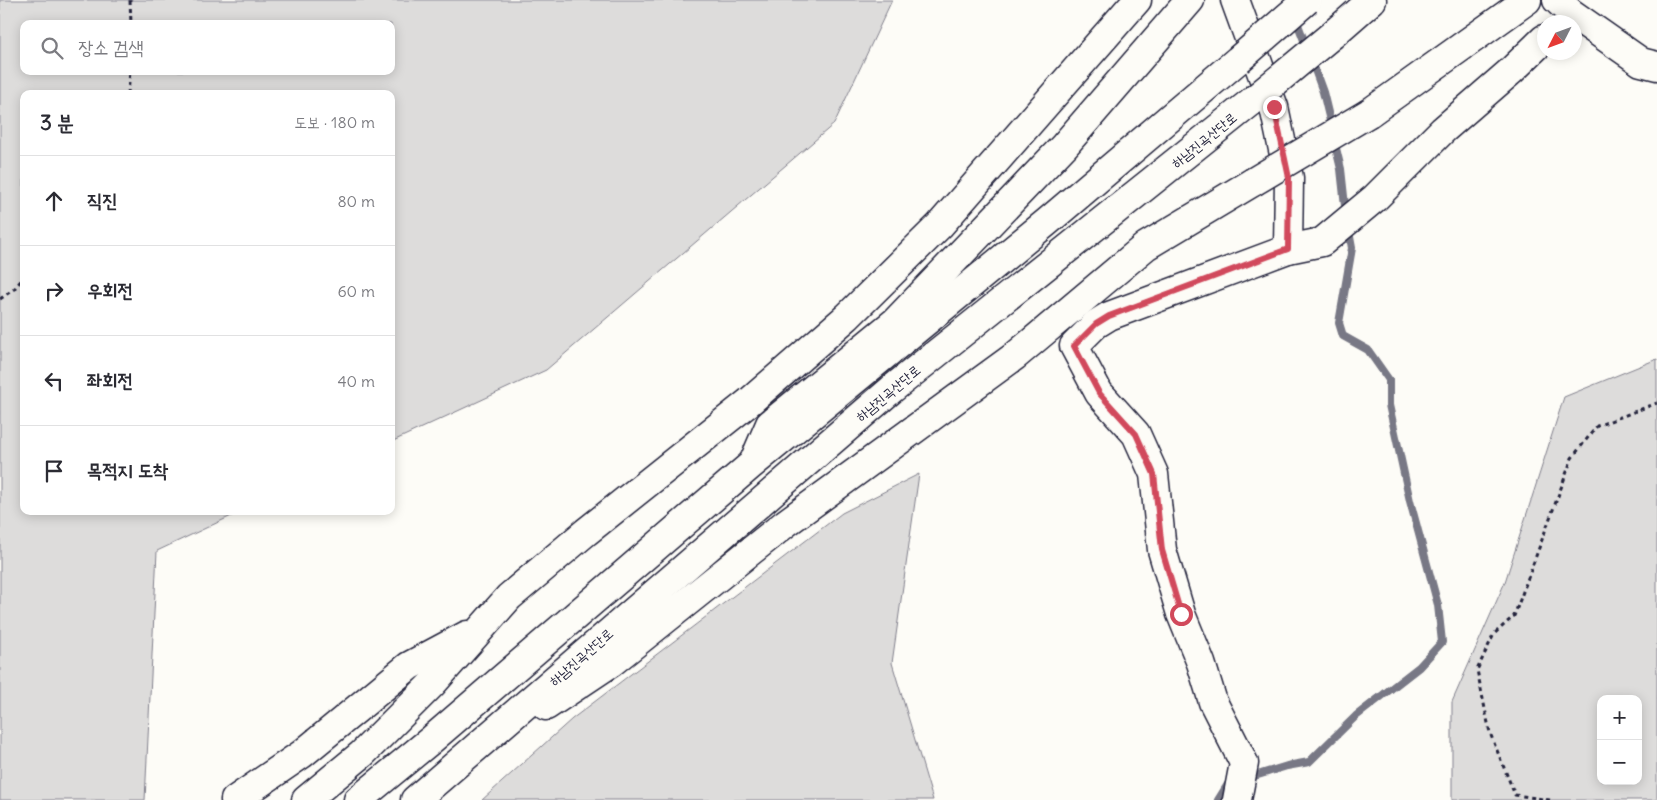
<!DOCTYPE html>
<html lang="ko">
<head>
<meta charset="utf-8">
<style>
  body { margin:0; font-family:Delius,"Poor Story",sans-serif; background:#f2f2f3; color:#2b2b33 }
  .controls { position:absolute; right:15px; bottom:15px; display:grid; overflow:hidden; border-radius:10px; box-shadow:0 2px 12px #0003 }
  .controls button { width:45px; height:45px; display:grid; place-items:center; padding:0; border:0; border-bottom:1px solid #e1e1e2; background:#fff; color:#2b2b33; font:25px sans-serif }
  .compass { position:absolute; left:1537px; top:15px; width:45px; height:45px; border-radius:50%; background:#fff; box-shadow:0 2px 12px #0003; rotate:228deg }
  .stop { position:absolute; width:15px; height:15px; margin:-11px; border:4px solid #d1495b; border-radius:50%; background:#fff }
  .stop.end { background:#d1495b; border-color:#fff; box-shadow:0 1px 5px #0008 }
  .list { margin:0; padding:0; list-style:none }
  h2 { display:flex; justify-content:space-between; align-items:center; height:65px; margin:0; padding:0 20px; font-size:21px }
  h2 small { font-size:16px; font-weight:400; color:#7c7c81 }
  .list li { display:grid; grid-template-columns:32px 1fr auto; gap:15px; align-items:center; box-sizing:border-box; height:90px; padding:0 20px; border-top:1px solid #e1e1e2 }
  .list b { display:block; font-size:19px; white-space:nowrap }
  .list em { font-size:16px; font-style:normal; color:#7c7c81 }
  .icon { flex:none; width:28px; height:28px; fill:none; stroke:currentColor; stroke-width:2; stroke-linecap:round; stroke-linejoin:round }
  .map { position:relative; flex:none; width:1657px; height:800px; overflow:hidden }
  .search { position:absolute; background:#fff; box-shadow:0 2px 12px #0003; left:20px; top:20px; width:375px; height:55px; display:flex; align-items:center; gap:12px; box-sizing:border-box; padding:0 18px; border-radius:10px; color:#7c7c81; font-size:19px }
  .panel { position:absolute; background:#fff; box-shadow:0 2px 12px #0003; left:20px; top:90px; width:375px; height:425px; border-radius:10px }
  .map>svg:first-child { display:block }
  .green { fill:#dddcdb; stroke:#807f8b; fill-rule:evenodd }
  .lines { fill:none; stroke-linecap:round; stroke-linejoin:round }
  .stream { stroke:#787885; stroke-width:8 }
  .minor-casing { stroke:#22223b; stroke-width:31 }
  .highway-casing { stroke:#22223b; stroke-width:31 }
  .path { stroke:#22223b; stroke-width:3; stroke-dasharray:4 4; stroke-linecap:butt }
  .minor { stroke:#fdfcf7; stroke-width:28 }
  .highway { stroke:#fdfcf7; stroke-width:28 }
  .highway-bridge-casing { stroke:#22223b; stroke-width:31; stroke-linecap:butt }
  .highway-bridge { stroke:#fdfcf7; stroke-width:28 }
  .route { stroke:#d1495b; stroke-width:6 }
  .labels { text-anchor:middle; stroke-width:4; stroke-linejoin:round; paint-order:stroke }
  .street-label { font-size:14px; fill:#22223b; stroke:#fdfcf7 }
</style>
</head>
<body>
<div class="map">
<svg width="1657" height="800" viewBox="0 0 1657 800">
  <rect width="100%" height="100%" fill="#fdfcf7"/>
  <filter id="ink" filterUnits="userSpaceOnUse"><feTurbulence type="fractalNoise" baseFrequency=".02" numOctaves="2"/><feDisplacementMap in="SourceGraphic" scale="10" xChannelSelector="R" yChannelSelector="G"/><feConvolveMatrix kernelMatrix="1 2 1 2 8 2 1 2 1" color-interpolation-filters="sRGB"/></filter>
  <g filter="url(#ink)">
    <!-- green -->
    <g class="green">
      <path d="M0 0H892L834 124 546 370 391 442V94H24V511H242L157 551 145 800H0ZM24 24H391V71H24Z"/>
      <path d="M1657 359V800H1452V702L1505 582 1564 397ZM1601 699H1638V781H1601Z"/>
      <polygon points="919,474 892,663 933,800 482,800 572,719 842,513"/>
    </g>
    <g class="lines">
      <!-- stream -->
      <g class="stream">
        <polyline points="1295,17 1307,48"/>
        <polyline points="1311,59 1323,92 1332,129"/>
        <polyline points="1334,140 1341,169 1346,215"/>
        <polyline points="1248,778 1287,766 1309,762 1356,716 1419,667 1442,642 1438,605 1410,501 1389,405 1389,380 1368,350 1343,336 1339,323 1352,248 1348,226"/>
        <polyline points="1218,800 1228,784 1232,783"/>
      </g>
      <!-- minor casing -->
      <g class="minor-casing">
        <g id="minor">
          <polyline points="1235,0 1274,107 1289,178 1288,249"/>
          <polyline points="1557,0 1571,13 1641,62 1657,66"/>
          <polyline points="235,800 302,754 409,666 467,635"/>
          <polyline points="306,800 362,754 433,683 509,597 586,532 748,403 847,317 940,225 1137,0"/>
          <polyline points="1237,800 1244,763 1213,702 1201,663 1181,614 1162,550 1154,474 1136,434 1099,393 1074,346 1096,324 1109,316 1288,249 1322,242 1375,198 1443,130 1511,71 1544,39"/>
        </g>
      </g>
      <!-- highway casing -->
      <g class="highway-casing">
        <g id="highway">
          <polyline points="1332,35 1372,0"/>
          <polyline points="1369,113 1527,0"/>
          <polyline points="754,461 770,424 896,321 1064,146 1190,0"/>
          <polyline points="546,706 612,662 786,523 1015,356 1146,246 1253,182"/>
          <polyline points="358,800 431,740 751,465 1047,222 1238,60"/>
          <polyline points="415,800 892,389 1256,98"/>
        </g>
      </g>
      <!-- path -->
      <g class="path">
        <polyline points="130,0 131,24"/>
        <polyline points="128,94 130,71"/>
        <polyline points="0,299 14,289 24,277"/>
        <polyline points="1550,800 1515,795 1490,733 1477,670 1494,634 1514,616 1572,458 1597,426 1657,403"/>
      </g>
      <!-- minor -->
      <use href="#minor" class="minor"/>
      <!-- highway -->
      <use href="#highway" class="highway"/>
      <!-- highway-bridge casing -->
      <g class="highway-bridge-casing">
        <g id="highway-bridge">
          <polyline points="1238,60 1307,0"/>
          <polyline points="1256,98 1332,35"/>
          <polyline points="1253,182 1369,113"/>
        </g>
      </g>
      <!-- highway-bridge -->
      <use href="#highway-bridge" class="highway-bridge"/>
    </g>
  </g>
  <g class="lines" filter="url(#ink)">
    <!-- route -->
    <polyline class="route" points="1181,614 1162,550 1154,474 1136,434 1099,393 1074,346 1096,324 1109,316 1288,249 1289,178 1274,107"/>
  </g>
  <g class="labels">
    <!-- street labels -->
    <g class="street-label">
      <text transform="translate(1204 140) rotate(-39)" y="5">하남진곡산단로</text>
      <text transform="translate(888 393) rotate(-40)" y="5">하남진곡산단로</text>
      <text transform="translate(581 657) rotate(-41)" y="5">하남진곡산단로</text>
    </g>
  </g>
</svg>
<div class="controls">
<button>+</button>
<button>−</button>
</div>
<svg class="compass" viewBox="-18 -18 36 36"><path d="M0-13l5 13h-10z" fill="#e53935"/><path d="M0 13l5-13h-10z" fill="#7c7c81"/></svg>
<div class="stop" style="left:1181px;top:614px"></div>
<div class="stop end" style="left:1274px;top:107px"></div>
<div class="search"><svg class="icon" aria-label="search" viewBox="0 0 24 24"><circle cx="10" cy="10" r="6"/><path d="M15 15l6 6"/></svg>장소 검색</div>
<section class="panel">
<h2>3 분<small>도보 · 180 m</small></h2>
<ul class="list">
<li><svg class="icon" aria-label="ahead" viewBox="0 0 24 24"><path d="M12 20V5M6 11l6-6 6 6"/></svg><div><b>직진</b></div><em>80 m</em></li>
<li><svg class="icon" aria-label="right" viewBox="0 0 24 24"><path d="M7 20v-9h11M14 6l5 5-5 5"/></svg><div><b>우회전</b></div><em>60 m</em></li>
<li><svg class="icon" aria-label="left" viewBox="0 0 24 24"><path d="M17 20v-9H6M10 6l-5 5 5 5"/></svg><div><b>좌회전</b></div><em>40 m</em></li>
<li><svg class="icon" aria-label="arrive" viewBox="0 0 24 24"><path d="M6 21V4h12l-3 4 3 4H6"/></svg><div><b>목적지 도착</b></div></li>
</ul>
</section>
</div>
</body>
</html>
